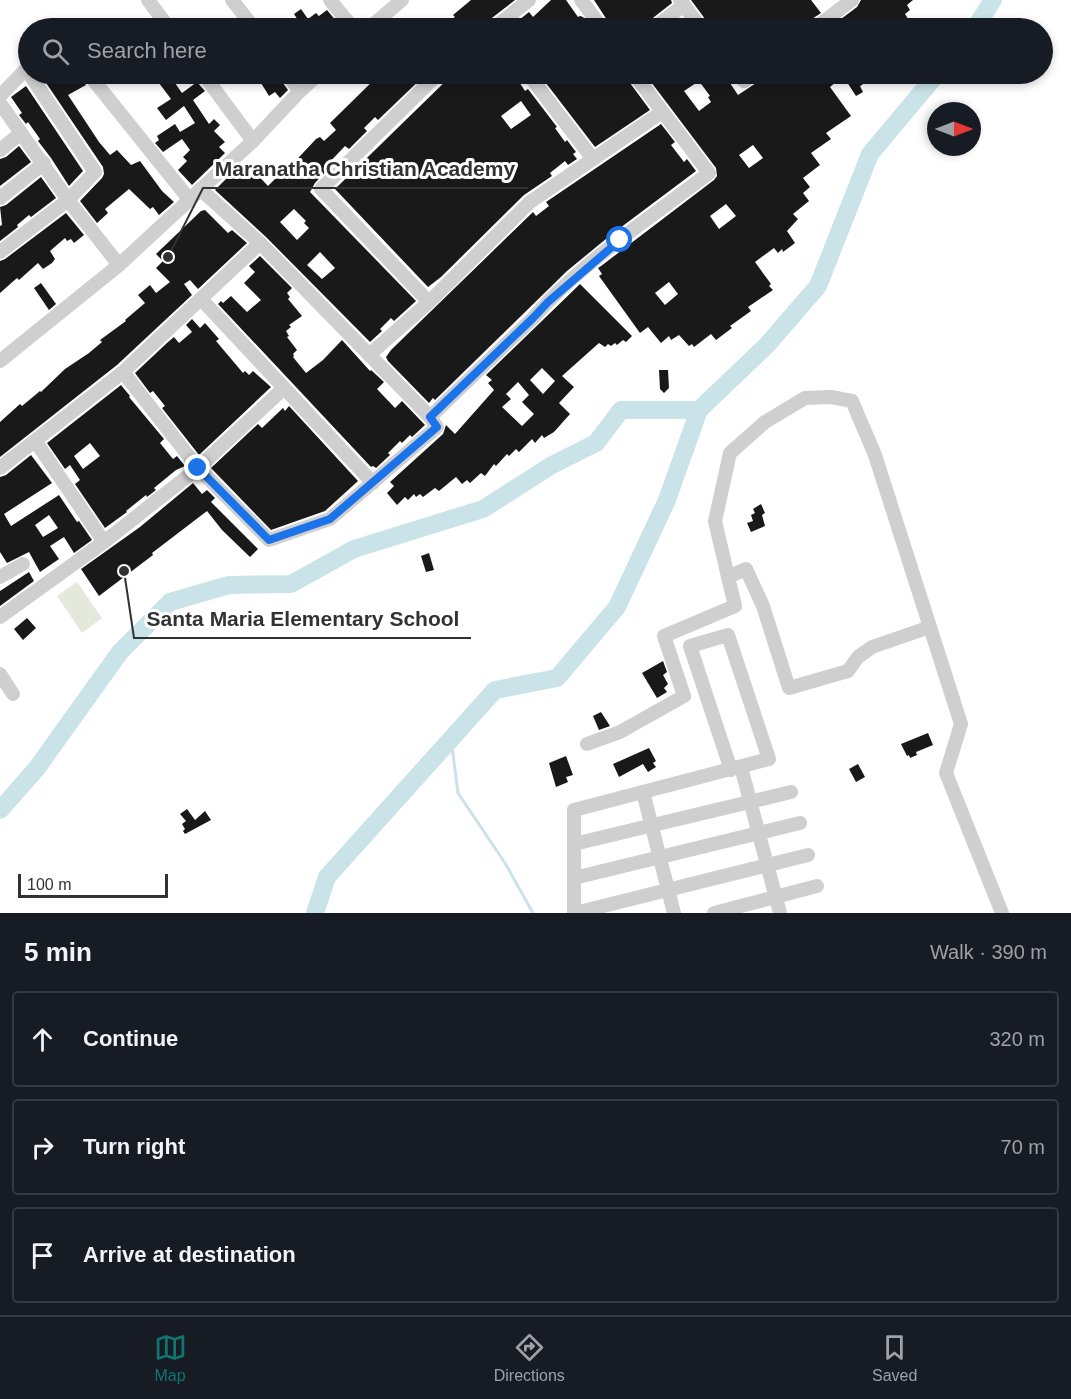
<!DOCTYPE html>
<html lang="en">
<head>
<meta charset="utf-8">
<style>
  body { margin:0; font-family:Arial,sans-serif; background:#20242c; color:#f1f3f6 }
  .compass { position:absolute; left:927px; top:102px; width:54px; height:54px; border-radius:50%; background:#171b24; box-shadow:0 3px 9px #0003; rotate:90deg }
  .scale { position:absolute; left:18px; bottom:15px; width:150px; box-sizing:border-box; padding-left:6px; border:3px solid #323232; border-top:0; font-size:16px; line-height:21px; white-space:nowrap; color:#323232; -webkit-text-stroke:4px #fff; paint-order:stroke }
  .stop { position:absolute; width:18px; height:18px; margin:-14px; border:4px solid #1a73e8; border-radius:50%; background:#fff }
  .stop.end { background:#1a73e8; border-color:#fff; box-shadow:0 2px 6px #0008 }
  .list { margin:0; padding:0; list-style:none }
  h2 { display:flex; justify-content:space-between; align-items:center; height:78px; margin:0; padding:0 24px; font-size:26px }
  h2 small { font-size:20px; font-weight:400; color:#9ea1a6 }
  .list li { display:grid; grid-template-columns:39px 1fr auto; gap:18px; align-items:center; box-sizing:border-box; height:96px; margin:0 12px 12px; padding:0 12px; border:2px solid #363941; border-radius:6px }
  .list b { display:block; font-size:22px; white-space:nowrap }
  .list em { font-size:20px; font-style:normal; color:#9ea1a6 }
  .icon { flex:none; width:33px; height:33px; fill:none; stroke:currentColor; stroke-width:2; stroke-linecap:round; stroke-linejoin:round }
  .map { position:relative; flex:none; width:1071px; height:913px; overflow:hidden }
  .search { position:absolute; background:#171b24; box-shadow:0 3px 9px #0003; left:18px; right:18px; top:18px; height:66px; display:flex; align-items:center; gap:15px; box-sizing:border-box; padding:0 21px; border-radius:33px; color:#9ea1a6; font-size:22px }
  .sheet { height:402px; background:#171b24 }
  nav { display:flex; justify-content:space-around; align-items:center; box-sizing:border-box; height:84px; border-top:2px solid #363941; background:#171b24; font-size:16px; color:#9ea1a6 }
  nav a { display:grid; justify-items:center; gap:3px }
  nav .on { color:#0f766e }
  .map>svg:first-child { display:block }
  .green { fill:#e5e9dc }
  .lines { fill:none; stroke-linecap:round; stroke-linejoin:round }
  .stream { stroke:#cae3e8; stroke-width:3 }
  .river { stroke:#cae3e8; stroke-width:18 }
  .building { fill:#191919; fill-rule:evenodd }
  .minor { stroke:#cfcfcf; stroke-width:14 }
  .route { stroke:#1a73e8; stroke-width:8 }
  .leader { fill:none; stroke:#323232; stroke-width:2 }
  .callout-dot { fill:#323232; stroke:#fff; stroke-width:2 }
  .callout-label { font-size:21px; text-anchor:middle; font-weight:bold; fill:#323232; stroke:#fff; stroke-width:6; stroke-linejoin:round; paint-order:stroke }
</style>
</head>
<body>
<div class="map">
<svg width="1071" height="913" viewBox="0 0 1071 913">
  <rect width="100%" height="100%" fill="#fff"/>
  <!-- green -->
  <polygon class="green" points="77,582 102,618 82,633 57,596"/>
  <g class="lines">
    <!-- stream -->
    <polyline class="stream" points="451,739 458,793 505,863 533,913"/>
    <!-- river -->
    <g class="river">
      <polyline points="975,28 993,0"/>
      <polyline points="0,810 37,768 120,652 170,602 229,585 291,584 354,549 483,509 552,465 596,443 621,410 699,410"/>
      <polyline points="315,913 327,877 495,690 557,678 617,607 667,500 699,410 767,345 818,286 870,154 937,74"/>
    </g>
  </g>
  <!-- building -->
  <g class="building">
    <polygon points="471,0 515,0 488,21 485,28 470,28 468,26 460,28 437,28 455,17 453,15"/>
    <polygon points="551,0 566,0 578,17 580,16 583,17 591,28 509,28 529,12 533,17"/>
    <polygon points="594,0 671,0 672,3 649,21 645,28 611,28 609,23"/>
    <polygon points="691,0 811,0 821,13 809,21 806,28 710,28 708,23"/>
    <polygon points="861,0 913,0 907,5 910,10 905,14 914,28 885,28 881,23 874,28 829,28 857,7"/>
    <polygon points="301,9 308,19 316,13 319,16 327,10 342,28 337,28 332,22 329,25 328,23 321,28 303,28 294,14"/>
    <polygon points="682,18 690,28 668,28"/>
    <polygon points="40,74 83,74 82,79 86,85 68,95 99,142 110,155 117,150 131,165 140,161 162,191 174,202 159,215 153,207 150,209 129,189 105,209 108,213 97,223 80,201 102,178 104,174 103,167"/>
    <polygon points="276,74 278,74 280,79 288,90 280,98 275,92 269,96 261,83"/>
    <path d="M380 74H426L378 120 375 117 364 128 367 131 349 149 345 146 327 165 329 168 315 183 310 192 416 301 394 321 391 318 380 329 382 331 370 342 266 237 215 190 232 173 237 178 249 166 268 186 286 168 287 170 316 139 320 137 324 141 336 130 330 123ZM294 209 306 221 304 223 309 228 297 240 280 222ZM320 252 335 268 322 279 307 265Z"/>
    <path d="M453 74H514L525 91 528 89 557 127 555 128 565 142 567 140 576 152 573 154 577 159 568 165 565 161 550 173 552 176 524 195 441 277 428 287 335 189ZM521 101 531 115 511 129 501 116Z"/>
    <polygon points="539,74 625,74 627,79 650,110 595,147"/>
    <path d="M645 74H724L738 95 759 81 763 74H866L870 80 860 86 863 92 856 96 843 76 830 87 851 116 826 133 831 139 811 153 820 165 803 178 810 187 803 193 809 201 793 214 798 219 787 231 795 243 783 252 782 249 778 253 774 248 755 262 771 284 769 286 773 290 748 307 751 311 730 326 732 328 716 340 711 334 694 347 692 344 689 346 679 335 671 340 669 336 661 343 648 327 640 333 599 276 602 274 598 268 601 266 714 180 717 176 716 168ZM699 81 710 96 708 97 711 102 699 111 684 91ZM753 145 763 158 749 168 739 155ZM726 204 736 216 719 229 710 216ZM669 282 678 294 665 305 655 293Z"/>
    <polygon points="170,76 182,93 197,82 205,91 193,100 209,124 214,119 220,125 214,131 225,142 219,147 225,153 192,185 178,170 187,161 183,157 190,150 182,139 163,152 155,143 159,140 157,136 175,124 180,132 195,123 184,106 166,120 157,108 171,99 159,83"/>
    <polygon points="26,86 83,171 69,186 51,158 38,141 40,139 28,122 26,124 19,115 22,113 11,97"/>
    <polygon points="661,124 675,142 671,145 684,162 687,159 696,171 612,234 567,271 435,400 433,398 429,403 388,361 386,357 391,350 533,212 536,216 549,206 546,202"/>
    <polygon points="19,146 31,162 0,186 0,159 6,157"/>
    <polygon points="41,177 56,198 31,217 29,215 17,225 18,227 0,241 0,226 2,225 0,207 6,205"/>
    <polygon points="205,210 228,233 232,230 247,243 198,289 190,280 184,284 192,295 117,365 0,457 0,422 20,404 22,406 40,391 41,392 65,369 89,353 102,342 100,340 126,321 125,320 145,303 138,295 150,285 156,293 170,282 156,268 163,261 156,254 201,211"/>
    <polygon points="66,213 84,235 74,243 71,239 67,241 65,238 50,251 55,259 52,263 43,269 38,263 19,280 17,278 0,293 0,261 5,259"/>
    <polygon points="260,256 292,288 287,293 290,297 288,299 302,316 289,325 291,327 286,331 289,336 287,337 297,350 293,354 294,356 293,357 306,373 323,360 342,340 370,371 371,370 384,382 377,389 395,408 402,401 425,425 412,437 410,435 402,443 400,441 388,453 390,455 376,468 373,466 371,467 218,304 221,301 223,303 231,296 247,312 261,300 244,283 255,272 249,266"/>
    <polygon points="41,283 56,304 49,310 34,288"/>
    <path d="M580 284 632 336 626 342 623 340 617 345 615 343 611 346 608 344 605 347 599 343 562 376 574 387 559 403 570 414 554 432 544 438 542 435 535 443 532 439 519 452 516 449 509 456 507 454 496 466 494 464 485 476 481 473 470 483 467 480 462 484 456 477 439 491 435 488 423 497 420 494 416 497 414 494 408 500 405 497 397 505 387 493 394 486 390 482 443 434 446 425 455 434 494 390 488 383 492 380 486 375ZM542 368 555 381 543 394 530 380ZM518 382 529 395 522 402 534 414 522 426 502 407 511 399 506 394Z"/>
    <polygon points="192,319 200,328 205,323 219,339 216,341 243,373 245,371 249,375 253,371 271,387 199,455 162,408 165,406 153,391 150,393 135,373 168,342 174,337 179,343 192,332 186,325"/>
    <polygon points="659,370 668,370 669,388 664,393 660,389"/>
    <path d="M121 385 130 396 129 397 164 439 160 443 173 459 177 456 185 466 176 470 154 488 156 490 147 497 146 495 126 511 127 512 105 528 75 484 80 480 70 465 65 469 47 443ZM90 443 100 456 83 469 74 456Z"/>
    <polygon points="289,406 358,481 325,511 271,530 211,468 258,424 262,428 283,408 285,411"/>
    <path d="M31 455 52 483 4 514 11 526 59 495 77 522 79 521 92 540 74 553 64 537 50 546 59 559 40 572 29 552 7 563 0 552V477L6 475ZM49 515 58 528 43 537 35 525Z"/>
    <polygon points="193,483 202,494 207,490 215,498 211,502 258,549 250,557 222,530 207,511 152,553 153,555 99,596 81,569 140,527"/>
    <polygon points="761,504 765,513 762,515 765,526 751,532 747,523 753,521 751,515 755,513 753,509"/>
    <polygon points="429,553 434,570 426,572 421,556"/>
    <polygon points="29,572 34,581 0,606 0,591"/>
    <polygon points="27,618 36,628 23,640 14,629"/>
    <polygon points="663,661 667,672 663,675 668,684 664,688 667,692 657,698 642,673"/>
    <polygon points="601,712 610,726 599,730 593,716"/>
    <polygon points="928,733 933,745 916,752 917,755 910,758 909,755 907,756 901,744"/>
    <polygon points="649,748 656,761 653,763 656,767 648,772 643,764 619,777 613,764"/>
    <polygon points="566,756 573,775 566,777 568,782 556,787 549,763"/>
    <polygon points="858,764 865,777 856,782 849,769"/>
    <polygon points="187,809 195,820 205,811 211,820 185,834 183,831 185,829 182,824 186,821 180,814"/>
  </g>
  <g class="lines">
    <!-- minor -->
    <g class="minor">
      <polyline points="148,0 169,28"/>
      <polyline points="232,0 254,28"/>
      <polyline points="330,0 353,28"/>
      <polyline points="581,0 602,28"/>
      <polyline points="680,0 701,28"/>
      <polyline points="369,28 402,0"/>
      <polyline points="494,28 529,0"/>
      <polyline points="654,28 684,5"/>
      <polyline points="815,28 852,0"/>
      <polyline points="203,74 253,141"/>
      <polyline points="287,74 300,91"/>
      <polyline points="528,74 593,159"/>
      <polyline points="737,74 744,81 754,74"/>
      <polyline points="91,77 189,199"/>
      <polyline points="0,96 26,69 95,172 68,200 0,252"/>
      <polyline points="0,103 68,200 119,265"/>
      <polyline points="0,150 21,133"/>
      <polyline points="200,189 260,243 430,417"/>
      <polyline points="0,198 44,163"/>
      <polyline points="201,299 373,483"/>
      <polyline points="429,302 321,189 438,74"/>
      <polyline points="369,355 429,302 530,202 662,112"/>
      <polyline points="0,361 119,265 253,141 300,91 319,74"/>
      <path d="M123 372 198 468 269 540 330 519 437 427 430 417 533 318C583 261 649 219 709 173L634 74"/>
      <polyline points="36,442 104,542"/>
      <polyline points="0,468 123,372 260,243"/>
      <polyline points="0,577 23,564"/>
      <polyline points="728,577 715,521 730,453 765,422 805,398 831,397 852,401 875,455 961,724 946,773 1002,913"/>
      <polyline points="0,617 104,542 198,468 284,388"/>
      <polyline points="0,674 13,694"/>
      <polyline points="587,744 620,732 684,696 664,636 735,606 728,577 746,569 763,606 789,688 848,671 858,657 872,647 930,627"/>
      <polyline points="741,767 780,913"/>
      <polyline points="643,792 674,913"/>
      <polyline points="574,844 791,792"/>
      <polyline points="574,878 800,823"/>
      <polyline points="574,913 574,810 769,759 728,635 690,646 731,770"/>
      <polyline points="575,913 808,855"/>
      <polyline points="714,913 817,886"/>
    </g>
  </g>
  <g class="lines">
    <!-- route -->
    <polyline class="route" points="198,468 269,540 330,519 437,427 430,417 533,318 548,302 620,240"/>
  </g>
  <!-- callouts -->
  <path class="leader" d="M168 257L203 188H528M124 571L134 638H471"/>
  <g class="callout-dot">
    <circle cx="168" cy="257" r="6"/>
    <circle cx="124" cy="571" r="6"/>
  </g>
  <g class="callout-label">
    <text x="365" y="176">Maranatha Christian Academy</text>
    <text x="303" y="626">Santa Maria Elementary School</text>
  </g>
</svg>
<svg class="compass" viewBox="-18 -18 36 36"><path d="M0-13l5 13h-10z" fill="#e53935"/><path d="M0 13l5-13h-10z" fill="#9ea1a6"/></svg>
<div class="scale">100 m</div>
<div class="stop" style="left:620px;top:240px"></div>
<div class="stop end" style="left:198px;top:468px"></div>
<div class="search"><svg class="icon" aria-label="search" viewBox="0 0 24 24"><circle cx="10" cy="10" r="6"/><path d="M15 15l6 6"/></svg>Search here</div>
</div>
<section class="sheet">
<h2>5 min<small>Walk · 390 m</small></h2>
<ul class="list">
<li><svg class="icon" aria-label="ahead" viewBox="0 0 24 24"><path d="M12 20V5M6 11l6-6 6 6"/></svg><div><b>Continue</b></div><em>320 m</em></li>
<li><svg class="icon" aria-label="right" viewBox="0 0 24 24"><path d="M7 20v-9h11M14 6l5 5-5 5"/></svg><div><b>Turn right</b></div><em>70 m</em></li>
<li><svg class="icon" aria-label="arrive" viewBox="0 0 24 24"><path d="M6 21V4h12l-3 4 3 4H6"/></svg><div><b>Arrive at destination</b></div></li>
</ul>
</section>
<nav>
<a class="on"><svg class="icon" aria-label="map" viewBox="0 0 24 24"><path d="M3 6l6-2 6 2 6-2v14l-6 2-6-2-6 2zM9 4v14M15 6v14"/></svg>Map</a>
<a><svg class="icon" aria-label="directions" viewBox="0 0 24 24"><path d="M12 3l9 9-9 9-9-9zM9 14v-3h6M13 9l2 2-2 2"/></svg>Directions</a>
<a><svg class="icon" aria-label="saved" viewBox="0 0 24 24"><path d="M7 4h10v16l-5-4-5 4z"/></svg>Saved</a>
</nav>
</body>
</html>
